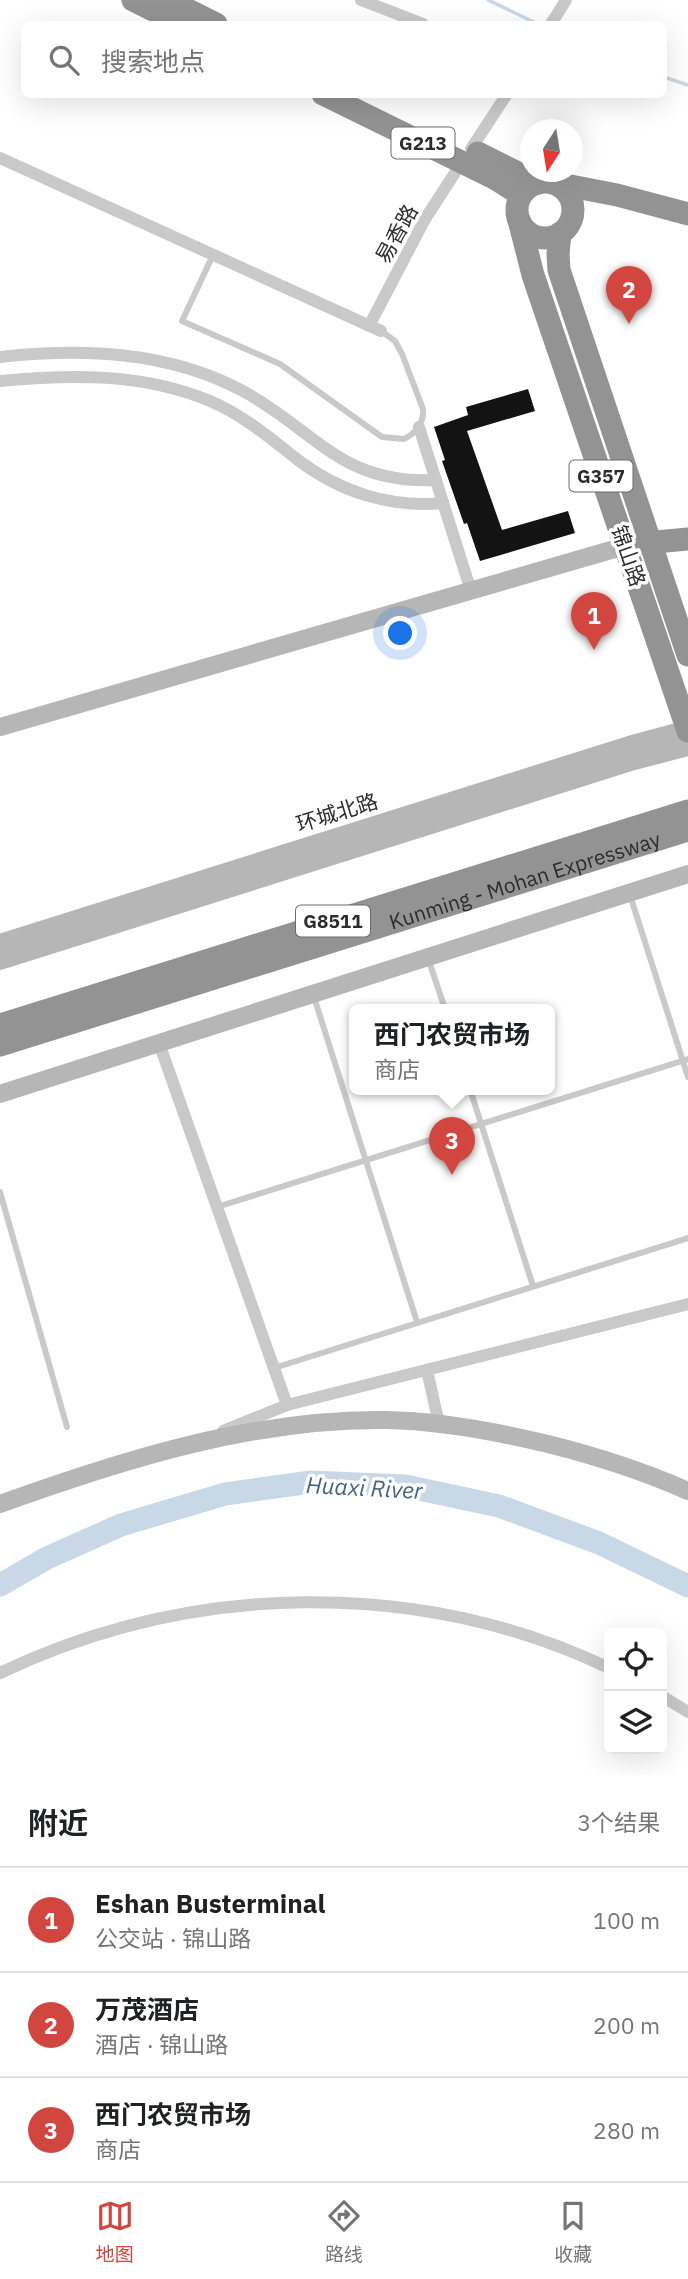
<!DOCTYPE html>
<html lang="zh">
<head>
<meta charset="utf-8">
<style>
  body { margin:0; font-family:"IBM Plex Sans","Noto Sans SC",sans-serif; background:#f2f2f2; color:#202124 }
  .controls { position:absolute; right:21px; bottom:21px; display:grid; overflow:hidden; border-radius:10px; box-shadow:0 7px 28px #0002 }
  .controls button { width:63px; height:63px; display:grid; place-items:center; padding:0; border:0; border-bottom:2px solid #e0e0e0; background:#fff; color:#202124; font:35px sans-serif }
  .compass { position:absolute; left:520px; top:119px; width:63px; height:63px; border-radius:50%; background:#fff; box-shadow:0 7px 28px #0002; rotate:192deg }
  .you { position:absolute; left:401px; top:634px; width:24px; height:24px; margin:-18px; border:5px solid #fff; border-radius:50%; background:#1a73e8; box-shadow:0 0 0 10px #1a73e833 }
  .badge { display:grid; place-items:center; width:46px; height:46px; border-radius:50%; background:#d14740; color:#fff; font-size:23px; font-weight:700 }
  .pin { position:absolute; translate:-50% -58px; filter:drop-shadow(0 2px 4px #0008) }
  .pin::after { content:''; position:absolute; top:37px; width:24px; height:21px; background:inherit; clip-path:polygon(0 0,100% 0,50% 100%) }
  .popup { position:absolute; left:349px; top:1004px; width:206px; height:91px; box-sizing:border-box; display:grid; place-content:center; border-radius:10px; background:#fff; filter:drop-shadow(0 2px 5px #0005); font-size:23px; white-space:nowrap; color:#757577 }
  .popup b { font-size:26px; color:#202124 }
  .popup::after { content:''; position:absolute; left:50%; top:100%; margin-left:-14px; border:14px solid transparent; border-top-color:#fff }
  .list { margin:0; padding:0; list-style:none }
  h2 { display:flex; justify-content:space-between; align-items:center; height:91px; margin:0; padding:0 28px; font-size:30px }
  h2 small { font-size:23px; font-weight:400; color:#757577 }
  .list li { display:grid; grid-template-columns:46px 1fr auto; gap:21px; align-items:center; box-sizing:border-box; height:105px; padding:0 28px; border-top:2px solid #e0e0e0 }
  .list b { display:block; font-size:26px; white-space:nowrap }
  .list p { margin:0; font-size:23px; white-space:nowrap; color:#757577 }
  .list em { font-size:23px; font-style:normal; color:#757577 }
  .icon { flex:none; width:38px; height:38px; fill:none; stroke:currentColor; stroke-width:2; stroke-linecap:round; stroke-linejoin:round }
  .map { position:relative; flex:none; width:688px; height:1775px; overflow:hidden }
  .search { position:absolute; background:#fff; box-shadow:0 7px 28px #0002; left:21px; right:21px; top:21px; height:77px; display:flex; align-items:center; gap:18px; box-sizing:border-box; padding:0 24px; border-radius:10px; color:#757577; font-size:26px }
  .sheet { height:406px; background:#fff }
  nav { display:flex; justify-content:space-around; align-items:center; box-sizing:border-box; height:98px; border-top:2px solid #e0e0e0; background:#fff; font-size:19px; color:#757577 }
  nav a { display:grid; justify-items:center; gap:4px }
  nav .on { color:#d14740 }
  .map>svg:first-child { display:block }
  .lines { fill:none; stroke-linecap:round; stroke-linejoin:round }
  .stream { stroke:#c9d8e7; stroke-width:3.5 }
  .river { stroke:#c9d8e7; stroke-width:23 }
  .building { fill:#131313 }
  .lane { stroke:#c9c9c9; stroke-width:6 }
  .street { stroke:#c9c9c9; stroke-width:12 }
  .secondary { stroke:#b6b6b6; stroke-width:18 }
  .highway { stroke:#939393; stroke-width:23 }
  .labels { text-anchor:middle; stroke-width:7; stroke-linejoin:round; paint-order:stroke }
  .shield { fill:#fff; stroke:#6b6b6b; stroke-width:2 }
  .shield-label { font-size:19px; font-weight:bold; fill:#2c2c2c }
  .street-label { font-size:21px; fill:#2c2c2c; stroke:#fff }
  .water-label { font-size:23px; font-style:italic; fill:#446485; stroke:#fff }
</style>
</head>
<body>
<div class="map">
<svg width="688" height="1775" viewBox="0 0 688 1775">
  <rect width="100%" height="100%" fill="#fff"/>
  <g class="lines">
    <!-- stream -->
    <g class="stream">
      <polyline points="488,0 538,24"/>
      <polyline points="664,77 688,85"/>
    </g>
    <!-- river -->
    <polyline class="river" points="0,1585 47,1558 121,1525 225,1494 311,1482 405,1486 499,1506 599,1543 688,1586"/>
  </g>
  <!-- building -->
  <polygon class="building" points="528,389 535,411 467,431 502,530 568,511 575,533 480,561 467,523 464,524 442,461 445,460 434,427 468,415 466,407"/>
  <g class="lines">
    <!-- lane -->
    <g class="lane">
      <path d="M213 255 182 321 280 364 382 437 404 439C416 433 424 423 423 409L402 354 395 341 381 331"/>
      <polyline points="630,895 688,1077"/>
      <polyline points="429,961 445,1009"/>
      <polyline points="314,997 417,1322"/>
      <polyline points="470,1089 533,1286"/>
      <polyline points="0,1192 67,1427"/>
      <polyline points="217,1207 688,1059"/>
      <polyline points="274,1368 688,1238"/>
    </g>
    <!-- street -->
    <g class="street">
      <polyline points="361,0 423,24"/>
      <polyline points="551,24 566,0"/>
      <polyline points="471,149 507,94"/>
      <polyline points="0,158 381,331"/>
      <polyline points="369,326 425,219 462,162"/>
      <path d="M0 357C82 348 167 351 241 390 315 429 340 485 436 480"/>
      <path d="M0 381C71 374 143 373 210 401 243 415 270 438 298 460 340 492 390 508 443 503"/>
      <polyline points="419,427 471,591"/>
      <polyline points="159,1043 287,1405"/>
      <polyline points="427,1370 439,1424"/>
      <polyline points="223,1431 287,1405 688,1304"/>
      <path d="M0 1673C191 1582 417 1577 609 1668"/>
      <polyline points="662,1696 688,1712"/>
    </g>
    <!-- secondary -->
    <g class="secondary">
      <polyline points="0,727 625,546"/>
      <polyline points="0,943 629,745 688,729"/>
      <polyline points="0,961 634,761 688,747"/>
      <polyline points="0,1094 688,874"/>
      <path d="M0 1504C122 1460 255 1418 386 1420 441 1421 494 1431 548 1444 596 1456 643 1471 688 1491"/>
    </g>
    <!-- highway -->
    <g class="highway">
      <polyline points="133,0 181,24"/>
      <polyline points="168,0 216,24"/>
      <polyline points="323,94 496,179 521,195"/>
      <polyline points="478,153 538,183"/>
      <circle cx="545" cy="210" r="28"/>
      <polyline points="555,183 617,195 688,214"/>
      <polyline points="519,220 533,275 688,731"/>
      <polyline points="560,233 558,254 559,270 688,655"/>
      <polyline points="635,544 688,539"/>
      <polyline points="0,1025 688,811"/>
      <path id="s1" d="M0 1045 688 830"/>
    </g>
  </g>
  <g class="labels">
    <!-- shield labels -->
    <g class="shield">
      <rect x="391.5" y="127.5" width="63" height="31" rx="5"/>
      <rect x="569.5" y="460.5" width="63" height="31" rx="5"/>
      <rect x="296" y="905.5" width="74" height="31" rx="5"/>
    </g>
    <g class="shield-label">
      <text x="423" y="150">G213</text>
      <text x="601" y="483">G357</text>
      <text x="333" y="928">G8511</text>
    </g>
    <!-- street labels -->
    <g class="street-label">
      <text transform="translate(397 234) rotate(-61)" y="7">易香路</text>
      <text transform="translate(628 556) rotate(71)" y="7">锦山路</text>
      <text transform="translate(337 813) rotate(-17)" y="7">环城北路</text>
      <text dy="7" stroke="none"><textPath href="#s1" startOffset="550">Kunming - Mohan Expressway</textPath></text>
    </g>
    <!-- water labels -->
    <g class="water-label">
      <text transform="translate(364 1488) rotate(3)" y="8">Huaxi River</text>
    </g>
  </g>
</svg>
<div class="controls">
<button><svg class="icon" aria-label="locate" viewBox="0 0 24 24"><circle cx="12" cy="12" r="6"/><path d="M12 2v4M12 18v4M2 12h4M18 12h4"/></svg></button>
<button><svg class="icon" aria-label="layers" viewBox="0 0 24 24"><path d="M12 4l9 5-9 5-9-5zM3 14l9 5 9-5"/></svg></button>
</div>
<svg class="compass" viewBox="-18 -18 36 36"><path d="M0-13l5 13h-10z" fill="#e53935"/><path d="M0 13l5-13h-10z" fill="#757577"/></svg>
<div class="you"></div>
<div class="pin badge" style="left:594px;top:650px">1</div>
<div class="pin badge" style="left:629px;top:324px">2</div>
<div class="pin badge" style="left:452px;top:1175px">3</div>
<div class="popup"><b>西门农贸市场</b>商店</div>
<div class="search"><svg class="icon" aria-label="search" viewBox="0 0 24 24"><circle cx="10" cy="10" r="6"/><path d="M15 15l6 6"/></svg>搜索地点</div>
</div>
<section class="sheet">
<h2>附近<small>3个结果</small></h2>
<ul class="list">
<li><span class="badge">1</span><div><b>Eshan Busterminal</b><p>公交站 · 锦山路</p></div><em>100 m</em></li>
<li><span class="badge">2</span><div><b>万茂酒店</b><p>酒店 · 锦山路</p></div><em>200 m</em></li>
<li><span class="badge">3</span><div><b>西门农贸市场</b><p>商店</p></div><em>280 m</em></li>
</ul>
</section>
<nav>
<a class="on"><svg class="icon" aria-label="map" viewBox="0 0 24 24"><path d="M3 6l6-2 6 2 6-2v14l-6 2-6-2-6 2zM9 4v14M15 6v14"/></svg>地图</a>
<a><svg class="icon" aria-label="directions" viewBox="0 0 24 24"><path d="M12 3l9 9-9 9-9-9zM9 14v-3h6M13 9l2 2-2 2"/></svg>路线</a>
<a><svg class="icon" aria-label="saved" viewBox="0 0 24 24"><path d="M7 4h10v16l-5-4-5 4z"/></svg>收藏</a>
</nav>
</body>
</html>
